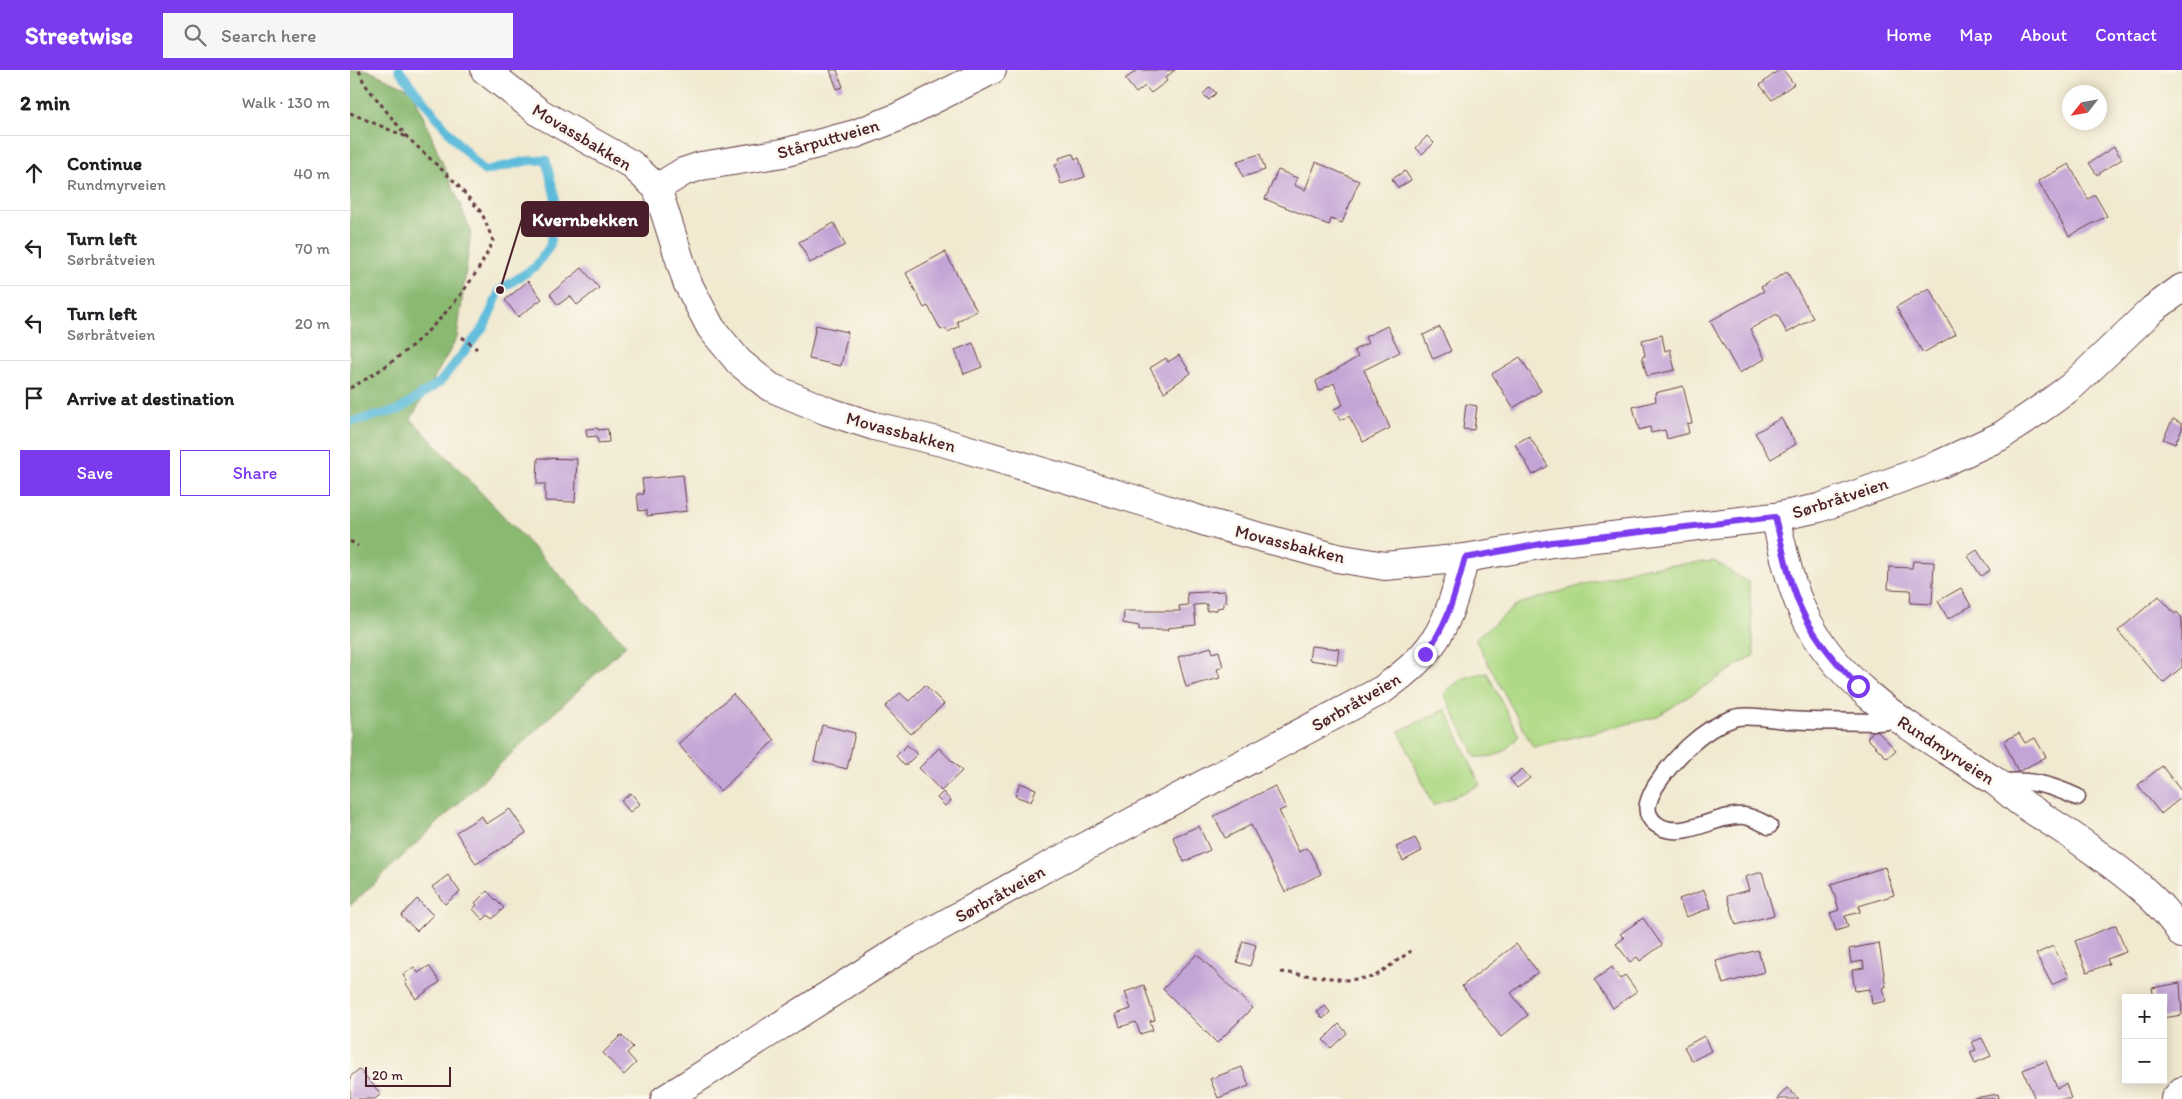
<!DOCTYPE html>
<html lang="en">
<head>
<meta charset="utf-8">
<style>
  body { margin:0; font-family:Itim,sans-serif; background:#f6f6f6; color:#202124 }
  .controls { position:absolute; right:15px; bottom:15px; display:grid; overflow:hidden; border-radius:0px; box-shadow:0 2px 12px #0003 }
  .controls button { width:45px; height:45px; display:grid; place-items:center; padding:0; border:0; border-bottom:1px solid #e0e0e0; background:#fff; color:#202124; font:25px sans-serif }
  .compass { position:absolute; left:1712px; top:15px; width:45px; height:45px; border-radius:50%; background:#fff; box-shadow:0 2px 12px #0003; rotate:239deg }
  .scale { position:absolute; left:15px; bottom:12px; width:86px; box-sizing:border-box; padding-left:5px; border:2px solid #4a1f2b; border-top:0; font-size:14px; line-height:18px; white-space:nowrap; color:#4a1f2b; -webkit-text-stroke:4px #fbf7ec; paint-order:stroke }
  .stop { position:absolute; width:15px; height:15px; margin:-11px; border:4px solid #7c3aed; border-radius:50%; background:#fff }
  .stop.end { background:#7c3aed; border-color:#fff; box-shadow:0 1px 5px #0008 }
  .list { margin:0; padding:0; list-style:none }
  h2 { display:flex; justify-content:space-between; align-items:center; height:65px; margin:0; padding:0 20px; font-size:21px }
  h2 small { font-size:16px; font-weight:400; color:#757577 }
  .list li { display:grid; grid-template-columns:32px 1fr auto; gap:15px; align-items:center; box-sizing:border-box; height:75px; padding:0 20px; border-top:1px solid #e0e0e0 }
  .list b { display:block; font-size:19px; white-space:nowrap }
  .list p { margin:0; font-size:16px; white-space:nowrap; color:#757577 }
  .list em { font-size:16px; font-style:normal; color:#757577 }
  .actions { display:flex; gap:10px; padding:15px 20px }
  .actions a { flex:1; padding:11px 0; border:1px solid #7c3aed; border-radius:0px; text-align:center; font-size:18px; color:#7c3aed }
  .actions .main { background:#7c3aed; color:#fff }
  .icon { flex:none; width:28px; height:28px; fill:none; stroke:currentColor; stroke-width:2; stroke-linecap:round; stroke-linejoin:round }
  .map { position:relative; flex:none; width:1832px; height:1029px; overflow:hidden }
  header { display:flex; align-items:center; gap:30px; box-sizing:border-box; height:70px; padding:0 25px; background:#7c3aed; color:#fff }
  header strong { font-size:24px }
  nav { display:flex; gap:28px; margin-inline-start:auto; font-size:18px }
  .search { width:350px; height:45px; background:#f6f6f6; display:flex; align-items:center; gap:12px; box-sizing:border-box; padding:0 18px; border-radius:0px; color:#757577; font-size:19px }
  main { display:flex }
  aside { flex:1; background:#fff }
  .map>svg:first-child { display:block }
  .green { fill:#aed984; stroke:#7c7c58 }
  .forest { fill:#8ab972; stroke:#6a6c4e }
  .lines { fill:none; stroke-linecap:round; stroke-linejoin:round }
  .stream { stroke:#5cbbda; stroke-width:9 }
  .building { fill:#c3a4d6 }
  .service-casing { stroke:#633d44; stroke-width:19 }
  .minor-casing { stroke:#633d44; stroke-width:30 }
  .tertiary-casing { stroke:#633d44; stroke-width:30 }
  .path { stroke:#633d44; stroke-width:3; stroke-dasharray:4 4; stroke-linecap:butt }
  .service { stroke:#fff; stroke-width:16 }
  .minor { stroke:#fff; stroke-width:28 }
  .tertiary { stroke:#fff; stroke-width:28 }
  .route { stroke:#7c3aed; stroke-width:6 }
  .labels { text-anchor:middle; stroke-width:5; stroke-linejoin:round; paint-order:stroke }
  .street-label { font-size:18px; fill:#4a1f2b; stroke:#fbf7ec }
  .leader { fill:none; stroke:#4a1f2b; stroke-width:2 }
  .callout-dot { fill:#4a1f2b; stroke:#fbf7ec; stroke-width:2 }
  .callout { fill:#4a1f2b; stroke:#4a1f2b; stroke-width:2 }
  .callout-label { font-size:19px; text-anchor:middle; font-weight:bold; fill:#fff }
</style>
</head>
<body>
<header>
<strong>Streetwise</strong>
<div class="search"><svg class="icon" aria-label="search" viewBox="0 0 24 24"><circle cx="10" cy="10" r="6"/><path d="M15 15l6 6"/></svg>Search here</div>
<nav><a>Home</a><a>Map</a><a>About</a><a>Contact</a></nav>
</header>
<main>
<aside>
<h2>2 min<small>Walk · 130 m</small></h2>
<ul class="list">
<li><svg class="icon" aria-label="ahead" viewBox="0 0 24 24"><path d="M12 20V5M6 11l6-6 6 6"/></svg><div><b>Continue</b><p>Rundmyrveien</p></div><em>40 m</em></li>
<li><svg class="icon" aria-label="left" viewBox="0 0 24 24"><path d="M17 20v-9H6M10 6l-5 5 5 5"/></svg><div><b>Turn left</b><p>Sørbråtveien</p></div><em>70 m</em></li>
<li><svg class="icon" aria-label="left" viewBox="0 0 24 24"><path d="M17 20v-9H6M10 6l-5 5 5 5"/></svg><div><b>Turn left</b><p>Sørbråtveien</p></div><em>20 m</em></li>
<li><svg class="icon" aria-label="arrive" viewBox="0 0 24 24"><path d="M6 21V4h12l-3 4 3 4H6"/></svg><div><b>Arrive at destination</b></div></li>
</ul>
<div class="actions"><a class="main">Save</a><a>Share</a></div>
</aside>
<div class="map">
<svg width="1832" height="1029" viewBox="0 0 1832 1029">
  <rect width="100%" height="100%" fill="#fbf7ec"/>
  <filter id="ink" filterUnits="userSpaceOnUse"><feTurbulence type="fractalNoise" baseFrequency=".02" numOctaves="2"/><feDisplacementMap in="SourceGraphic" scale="10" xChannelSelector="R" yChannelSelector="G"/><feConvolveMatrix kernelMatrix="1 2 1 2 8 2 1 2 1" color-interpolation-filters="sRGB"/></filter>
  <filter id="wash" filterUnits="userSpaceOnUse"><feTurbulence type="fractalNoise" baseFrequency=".0096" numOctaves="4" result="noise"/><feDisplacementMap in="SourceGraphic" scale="20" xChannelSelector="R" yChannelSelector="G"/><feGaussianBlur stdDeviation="1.12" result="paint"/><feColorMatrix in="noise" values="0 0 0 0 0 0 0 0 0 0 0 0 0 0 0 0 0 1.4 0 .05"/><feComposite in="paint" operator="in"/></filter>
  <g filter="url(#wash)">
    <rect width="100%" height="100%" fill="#f1e9d0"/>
    <!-- green -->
    <g class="green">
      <polygon points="1364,491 1399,513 1404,585 1306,647 1183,677 1125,569 1168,534 1290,498"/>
      <path d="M1137 603 1169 666C1153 683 1149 688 1126 687L1094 624C1109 609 1116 605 1137 603Z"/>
      <polygon points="1096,639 1130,715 1083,736 1049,661"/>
    </g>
    <!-- forest -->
    <polygon class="forest" points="0,0 17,0 62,20 121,161 107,268 61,349 276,575 0,836"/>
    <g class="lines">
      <!-- stream -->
      <polyline class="stream" points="0,352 49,340 90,312 134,257 150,220 185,197 200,176 205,127 196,90 177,91 134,101 106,71 49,0"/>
    </g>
    <g id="blocks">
      <!-- building -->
      <g class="building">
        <polygon points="480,0 487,0 493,17 487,19"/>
        <polygon points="783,0 825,0 815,8 817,11 801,23 795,16 786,23 775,9 785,2"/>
        <polygon points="1429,0 1433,0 1444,14 1422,30 1410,15"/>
        <polygon points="860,17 866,23 859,30 853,24"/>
        <polygon points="1077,66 1084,73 1072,84 1066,78"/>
        <polygon points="1764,77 1772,89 1747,105 1739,93"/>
        <polygon points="723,84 725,89 729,88 735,107 711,114 705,95 711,93 709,88"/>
        <polygon points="910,84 915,100 893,107 887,91"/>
        <polygon points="966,92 1009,111 992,153 981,149 979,155 915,129 928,100 947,108 944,115 955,120"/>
        <polygon points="1719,94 1738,129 1745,125 1757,146 1719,166 1688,111"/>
        <polygon points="1055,101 1061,110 1048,118 1042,109"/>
        <polygon points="484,153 495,175 460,193 449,172"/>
        <polygon points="595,182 627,241 607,251 609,256 598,262 595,258 591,260 578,236 574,238 556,203"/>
        <polygon points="232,198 249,218 227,235 220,226 208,235 200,224"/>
        <polygon points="1437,202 1463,248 1437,263 1427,244 1400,259 1415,289 1389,303 1360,251 1414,221 1411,217"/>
        <polygon points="178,211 192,229 168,247 155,230"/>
        <polygon points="1579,218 1606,264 1573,283 1546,237"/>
        <polygon points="466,255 498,262 491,296 459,289"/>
        <polygon points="1037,256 1050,282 1014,300 1040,358 1013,372 999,346 990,350 984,339 993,335 984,313 969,321 966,311 1008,287 1004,280 1018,273 1015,267"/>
        <polygon points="1090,257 1101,281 1083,289 1073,265"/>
        <polygon points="1312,265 1315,281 1320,279 1325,300 1297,306 1292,287 1295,286 1292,270"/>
        <polygon points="623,273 632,297 614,304 605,280"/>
        <polygon points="829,285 841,303 814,322 800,298 816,288 818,292"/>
        <polygon points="1170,287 1191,321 1163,338 1142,304"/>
        <polygon points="1333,316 1342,353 1337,354 1339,363 1317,369 1315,360 1301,363 1300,357 1289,360 1283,337 1306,331 1305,323"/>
        <polygon points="1116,334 1127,336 1124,360 1113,359"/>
        <polygon points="1431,348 1446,374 1421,389 1405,363"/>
        <polygon points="1823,349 1832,354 1832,359 1825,374 1813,369"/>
        <polygon points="248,358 248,360 258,359 259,372 248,373 247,366 237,367 236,359"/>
        <polygon points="1179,366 1198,396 1183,405 1165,374"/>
        <polygon points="188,388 227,389 225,432 195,431 195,414 187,414"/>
        <polygon points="333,405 337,441 297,446 297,440 289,441 287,424 294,424 292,409"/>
        <polygon points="1627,480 1640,500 1631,506 1618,486"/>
        <polygon points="1563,491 1584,492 1582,534 1560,533 1561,520 1538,519 1539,497 1562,498"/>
        <polygon points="1611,518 1621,536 1598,549 1588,531"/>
        <polygon points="875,521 876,532 873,533 873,537 867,538 867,540 857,541 857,534 844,535 846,555 817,558 818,560 789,560 789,556 773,553 774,541 830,541 829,536 838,535 837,523"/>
        <polygon points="1809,526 1825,544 1827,542 1832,548 1832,597 1813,613 1768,561"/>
        <polygon points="961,576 989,579 987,594 959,590"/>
        <polygon points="861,577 863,583 869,581 873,597 867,599 870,608 836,617 828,587"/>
        <polygon points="575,615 594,634 561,664 535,637 550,623 559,631"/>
        <polygon points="383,624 425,670 370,721 328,674"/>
        <polygon points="472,655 505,663 497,699 464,691"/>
        <polygon points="1525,659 1546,680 1537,688 1517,668"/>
        <polygon points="1669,663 1675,673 1685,668 1696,687 1668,702 1654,671"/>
        <polygon points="557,675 567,684 555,696 546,686"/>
        <polygon points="589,678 612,701 591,721 569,698"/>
        <polygon points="1812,696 1832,722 1832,727 1811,744 1788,715"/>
        <polygon points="1172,699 1180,708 1167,718 1160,709"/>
        <polygon points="670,713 686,719 681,732 665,726"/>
        <polygon points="925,716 936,738 929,741 949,782 956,778 960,782 971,804 935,822 901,755 875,768 864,746"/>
        <polygon points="593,722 601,731 595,736 587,728"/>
        <polygon points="281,723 290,734 280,742 271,731"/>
        <polygon points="160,739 176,763 126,794 106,762 132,746 136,754"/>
        <polygon points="849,756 860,780 834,792 823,767"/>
        <polygon points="1065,768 1072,781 1053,791 1046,777"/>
        <polygon points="1535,797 1544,825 1509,836 1510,842 1495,846 1498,857 1486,861 1480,843 1489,840 1481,814"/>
        <polygon points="1412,802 1424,845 1386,855 1377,826 1399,820 1395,807"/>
        <polygon points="98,805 110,822 95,834 82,817"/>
        <polygon points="1354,820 1361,838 1336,847 1329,829"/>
        <polygon points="137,821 154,838 142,849 138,845 133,850 123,839 127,835 125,833"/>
        <polygon points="67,829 83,845 67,861 51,846"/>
        <polygon points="1293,848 1312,875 1290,891 1287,887 1280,892 1266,874 1274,868 1270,864"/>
        <polygon points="1766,855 1776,882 1757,889 1759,894 1737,902 1725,871"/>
        <polygon points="893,871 906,875 900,896 887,892"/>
        <polygon points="1529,873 1536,917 1533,917 1536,931 1522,934 1520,919 1505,921 1502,900 1514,898 1513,891 1501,893 1499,879"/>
        <polygon points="1166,874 1188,902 1161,923 1178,945 1151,967 1112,916"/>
        <polygon points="1703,876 1719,906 1702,915 1686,884"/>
        <polygon points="1408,880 1414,902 1373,914 1366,891"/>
        <polygon points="847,884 902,938 867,973 813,919"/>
        <polygon points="79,896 90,912 66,929 55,912 57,911 53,905 64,897 68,903"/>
        <polygon points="1262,897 1270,909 1275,905 1287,921 1263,938 1244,910"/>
        <polygon points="1830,913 1832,945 1813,948 1813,928 1804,928 1802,918"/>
        <polygon points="794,915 805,950 800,951 803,960 790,964 786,952 770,957 766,944 781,939 775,922"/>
        <polygon points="975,936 980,942 973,949 967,942"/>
        <polygon points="989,954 997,963 981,978 973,970"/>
        <polygon points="271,965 283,977 277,983 286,993 274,1005 253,983"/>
        <polygon points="1354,966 1361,981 1342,991 1334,977"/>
        <polygon points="1632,968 1641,986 1625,993 1620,982 1626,980 1622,972"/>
        <polygon points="1696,991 1707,1018 1716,1014 1721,1029 1685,1029 1673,1000"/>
        <polygon points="892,997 899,1016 868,1028 860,1009"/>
        <polygon points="9,999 31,1024 25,1029 0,1029 0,1007"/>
        <polygon points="1437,1018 1449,1029 1427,1029"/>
        <polygon points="1648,1024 1649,1029 1624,1029 1624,1028"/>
      </g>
    </g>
  </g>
  <g filter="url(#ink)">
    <use href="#blocks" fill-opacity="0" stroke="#633d44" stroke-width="1"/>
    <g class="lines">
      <!-- service casing -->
      <g class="service-casing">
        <g id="service">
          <path d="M1647 713C1676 708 1701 715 1727 727"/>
          <path d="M1419 756C1411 752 1403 747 1394 746 1366 743 1331 773 1306 754 1292 743 1298 730 1305 717 1323 689 1351 659 1384 648 1396 644 1424 649 1437 650 1468 652 1498 651 1528 652L1538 651 1544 646"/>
        </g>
      </g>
      <!-- minor casing -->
      <g class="minor-casing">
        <g id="minor">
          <path d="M135 0 190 43 281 94 307 118 337 212 361 258 389 292 420 317 477 341 524 356 596 373 797 433 859 453 987 488 1035 496 1115 488C1097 555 1091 578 1032 620L695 798 557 875 315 1029"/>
          <polyline points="307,118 333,102 351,96 433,83 505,64 546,48 642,0"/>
          <path d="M1425 447C1433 479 1439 512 1453 542 1491 624 1574 664 1646 712 1654 718 1661 725 1669 731 1693 748 1719 762 1742 780 1776 805 1809 828 1832 864"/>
          <polyline points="1825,1029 1832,1021"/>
        </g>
      </g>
      <!-- tertiary casing -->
      <g class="tertiary-casing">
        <polyline id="tertiary" points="1115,488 1202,473 1425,447 1469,438 1588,395 1651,366 1699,333 1722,316 1803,239 1832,218"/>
      </g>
      <!-- path -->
      <g class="path">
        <polyline points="0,43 57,67"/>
        <polyline points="112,267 127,279"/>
        <path d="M0 318C58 288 117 230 143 171L132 143 104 111 57 67 14 13 9 0"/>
        <polyline points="0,471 8,476"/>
        <polyline points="931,902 997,910 1024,907 1061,881"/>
      </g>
      <!-- service -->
      <use href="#service" class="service"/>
      <!-- minor -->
      <use href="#minor" class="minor"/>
      <!-- tertiary -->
      <use href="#tertiary" class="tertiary"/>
    </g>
  </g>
  <g class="lines" filter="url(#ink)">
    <!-- route -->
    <path class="route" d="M1075 584C1098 555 1105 523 1115 488L1202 472 1425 447C1433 479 1439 514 1453 543 1467 571 1487 594 1508 616"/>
  </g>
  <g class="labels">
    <!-- street labels -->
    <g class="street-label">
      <text transform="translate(232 67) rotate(31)" y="6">Movassbakken</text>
      <text transform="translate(478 69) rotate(-16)" y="6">Stårputtveien</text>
      <text transform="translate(551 362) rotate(15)" y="6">Movassbakken</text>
      <text transform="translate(1490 428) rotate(-18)" y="6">Sørbråtveien</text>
      <text transform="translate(940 474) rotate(14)" y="6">Movassbakken</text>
      <text transform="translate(1006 632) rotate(-30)" y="6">Sørbråtveien</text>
      <text transform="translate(1596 680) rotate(33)" y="6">Rundmyrveien</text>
      <text transform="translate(650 824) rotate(-29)" y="6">Sørbråtveien</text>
    </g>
  </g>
  <!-- callouts -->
  <path class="leader" d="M150 220L172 149"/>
  <circle class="callout-dot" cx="150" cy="220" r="5"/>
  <rect class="callout" x="172" y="132" width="126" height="34" rx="5"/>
  <g class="callout-label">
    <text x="235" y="156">Kvernbekken</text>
  </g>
</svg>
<div class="controls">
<button>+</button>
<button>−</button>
</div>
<svg class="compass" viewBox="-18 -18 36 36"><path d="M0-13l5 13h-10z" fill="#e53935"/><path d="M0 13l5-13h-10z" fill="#757577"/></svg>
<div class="scale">20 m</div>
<div class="stop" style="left:1508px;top:616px"></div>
<div class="stop end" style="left:1075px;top:584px"></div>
</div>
</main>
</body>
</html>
